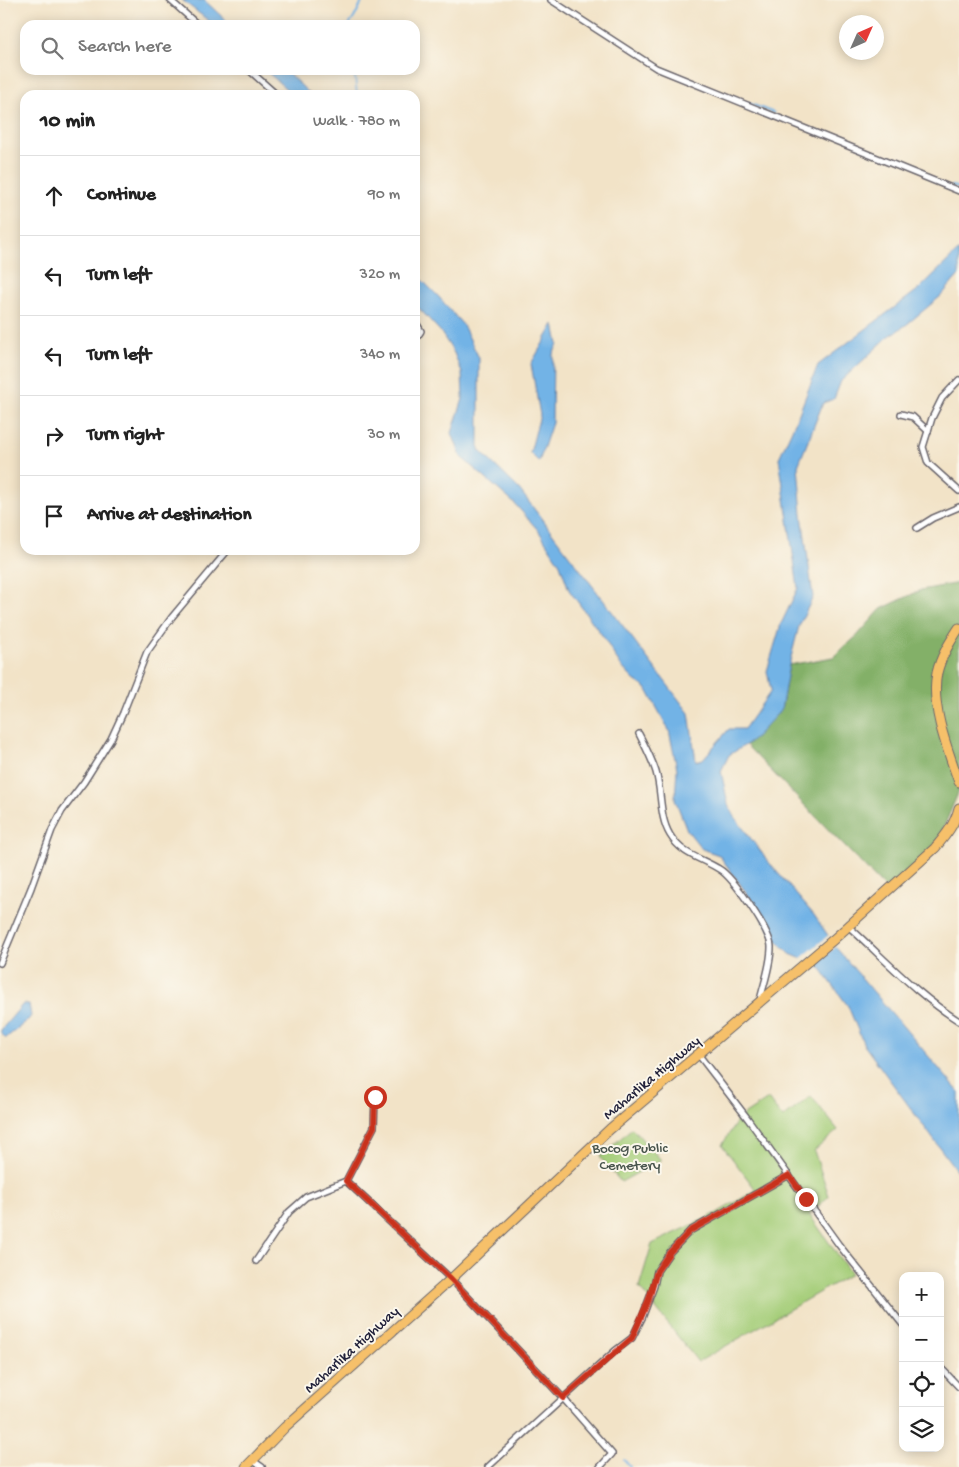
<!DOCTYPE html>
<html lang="en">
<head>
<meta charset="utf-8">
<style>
  body { margin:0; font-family:"Gochi Hand",sans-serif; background:#f6f6f6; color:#222 }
  .controls { position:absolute; right:15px; bottom:15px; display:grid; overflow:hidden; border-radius:10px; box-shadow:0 2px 12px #0003 }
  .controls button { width:45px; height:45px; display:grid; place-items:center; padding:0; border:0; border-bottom:1px solid #e0e0e0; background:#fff; color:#222; font:25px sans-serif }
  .compass { position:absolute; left:839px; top:15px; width:45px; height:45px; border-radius:50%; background:#fff; box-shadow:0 2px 12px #0003; rotate:45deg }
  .stop { position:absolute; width:15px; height:15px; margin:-11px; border:4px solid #c8321e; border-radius:50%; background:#fff }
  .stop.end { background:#c8321e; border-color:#fff; box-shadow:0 1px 5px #0008 }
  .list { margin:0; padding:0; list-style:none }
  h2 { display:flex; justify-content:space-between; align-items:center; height:65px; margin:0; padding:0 20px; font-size:21px }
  h2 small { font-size:16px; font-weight:400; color:#767676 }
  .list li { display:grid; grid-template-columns:32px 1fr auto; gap:15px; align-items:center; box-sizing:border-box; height:80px; padding:0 20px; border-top:1px solid #e0e0e0 }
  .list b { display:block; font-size:19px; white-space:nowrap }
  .list em { font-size:16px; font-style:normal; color:#767676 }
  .icon { flex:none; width:28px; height:28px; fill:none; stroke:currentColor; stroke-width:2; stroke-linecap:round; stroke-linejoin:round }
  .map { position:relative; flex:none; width:959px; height:1467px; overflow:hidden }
  .search { position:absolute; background:#fff; box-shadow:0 2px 12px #0003; left:20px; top:20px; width:400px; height:55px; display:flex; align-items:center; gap:12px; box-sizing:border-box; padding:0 18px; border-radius:15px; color:#767676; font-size:19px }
  .panel { position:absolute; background:#fff; box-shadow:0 2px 12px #0003; left:20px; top:90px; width:400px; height:465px; border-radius:15px }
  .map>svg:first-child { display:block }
  .green { fill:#a4cd78; stroke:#63785a }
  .forest { fill:#83b068; stroke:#526952 }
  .water { fill:#72b3e6; stroke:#4a6a90 }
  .pier { fill:#f2e3c7 }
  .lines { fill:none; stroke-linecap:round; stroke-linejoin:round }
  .stream { stroke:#72b3e6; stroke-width:2 }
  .street-casing { stroke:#6b666c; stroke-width:8 }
  .highway-casing { stroke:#6b666c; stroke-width:11 }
  .street { stroke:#fff; stroke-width:5 }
  .highway { stroke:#f6c06b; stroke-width:9 }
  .route { stroke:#c8321e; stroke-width:6 }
  .labels { text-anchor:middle; stroke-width:4; stroke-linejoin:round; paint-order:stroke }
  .street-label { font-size:15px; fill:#22223b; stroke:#fbf7ec }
  .park-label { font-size:15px; fill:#49554d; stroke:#fbf7ec }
</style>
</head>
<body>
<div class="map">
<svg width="959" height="1467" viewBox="0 0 959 1467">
  <rect width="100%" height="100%" fill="#fbf7ec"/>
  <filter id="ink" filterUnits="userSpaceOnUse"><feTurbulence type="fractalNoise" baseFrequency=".02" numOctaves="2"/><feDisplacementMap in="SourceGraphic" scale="10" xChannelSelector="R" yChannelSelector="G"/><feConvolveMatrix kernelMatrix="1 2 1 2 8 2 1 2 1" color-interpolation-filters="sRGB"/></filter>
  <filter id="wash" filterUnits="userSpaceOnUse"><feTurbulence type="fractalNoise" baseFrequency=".0096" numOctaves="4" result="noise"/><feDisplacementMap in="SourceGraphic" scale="20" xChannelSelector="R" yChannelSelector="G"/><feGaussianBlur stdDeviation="1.12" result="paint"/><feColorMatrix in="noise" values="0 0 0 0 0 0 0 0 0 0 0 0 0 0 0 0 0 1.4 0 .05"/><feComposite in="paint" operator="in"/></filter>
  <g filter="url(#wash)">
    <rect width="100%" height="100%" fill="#f2e3c7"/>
    <!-- green -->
    <g class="green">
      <polygon points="811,1096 838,1130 814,1151 829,1196 809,1214 851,1274 698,1362 639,1287 652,1244 715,1214 756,1190 722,1145 739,1118 768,1099 783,1118"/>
      <polygon points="632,1128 661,1160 621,1182 600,1157"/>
    </g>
    <!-- forest -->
    <polygon class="forest" points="959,583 959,791 935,848 888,891 746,745 781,710 789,665 833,657 857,636 881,609 921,590"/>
    <!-- water -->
    <g class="water">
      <polygon points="182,0 204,0 231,25 214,25"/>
      <polygon points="265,70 285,70 311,95 293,95"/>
      <polygon points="959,250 959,275 941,296 906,325 888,337 841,381 834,399 823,403 798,466 802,515 813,597 799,626 789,665 781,710 752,741 729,755 721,771 728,804 736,819 771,865 814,915 838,950 959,1092 959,1174 864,1045 848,1006 819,966 790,954 774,938 751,899 719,855 702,849 687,830 675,799 677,769 669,730 646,688 634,680 620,665 604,638 569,590 560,564 538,530 515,504 461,457 452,433 463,399 462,373 454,353 440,331 415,304 415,273 438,296 463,325 479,358 479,450 519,489 689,713 696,761 703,759 729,729 744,729 771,691 767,671 781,624 798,588 779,458 798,416 818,365 919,289"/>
      <polygon points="554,324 558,344 553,354 552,423 539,462 530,453 540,415 531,364"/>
      <polygon points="23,1004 29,1004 31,1016 28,1020 6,1038 1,1033 1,1030"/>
    </g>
    <!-- pier -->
    <polygon class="pier" points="830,934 838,945 813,966 799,960"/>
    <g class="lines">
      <!-- stream -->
      <g class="stream">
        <polyline points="349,25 354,18 363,0"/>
        <polyline points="351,70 355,77 357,95"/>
        <polyline points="748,103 774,113"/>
        <polyline points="952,186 959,188"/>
        <polyline points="624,1460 630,1467"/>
      </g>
    </g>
  </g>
  <g filter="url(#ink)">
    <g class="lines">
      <!-- street casing -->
      <g class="street-casing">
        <g id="street">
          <polyline points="170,0 198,25"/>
          <polyline points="551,0 656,68 959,191"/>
          <polyline points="249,70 277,95"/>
          <polyline points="415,321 421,331 415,340"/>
          <polyline points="959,380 942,398 932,418 923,447 928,463 959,491"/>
          <polyline points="901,414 913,417 928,431"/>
          <polyline points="917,528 933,518 959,507"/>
          <path d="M639 734C645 746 652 759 656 772 662 792 659 817 670 835 682 855 701 858 719 869 733 877 771 932 771 947 771 965 764 983 760 1000"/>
          <path d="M848 926C885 959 917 995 959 1021"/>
          <polyline points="0,963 31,888 52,830 62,811 84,782 111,739 123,713 147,652 172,617 228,550"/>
          <polyline points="698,1054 748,1119 839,1245 903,1325"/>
          <polyline points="346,1181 451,1279 563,1398 612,1454 600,1467"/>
          <polyline points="256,1261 289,1212 306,1197 346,1181 374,1127 375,1097"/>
          <polyline points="940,1367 959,1387"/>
          <polyline points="252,1460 262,1467"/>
          <polyline points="488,1467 615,1351 632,1338 642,1318 654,1286 657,1271 670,1252 690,1231 789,1175"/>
        </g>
      </g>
      <!-- highway casing -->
      <g class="highway-casing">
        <g id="highway">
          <path d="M959 628C950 642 941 656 937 673 930 706 948 751 959 782"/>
          <path d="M246 1467 285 1427 451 1279 610 1129 834 939 935 848C946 835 955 824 959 808"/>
        </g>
      </g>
      <!-- street -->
      <use href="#street" class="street"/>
      <!-- highway -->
      <use href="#highway" class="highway"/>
    </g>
  </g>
  <g class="lines" filter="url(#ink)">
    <!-- route -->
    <polyline class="route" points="375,1097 374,1127 346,1181 451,1279 563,1398 632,1338 649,1299 657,1271 670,1252 690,1231 789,1175 806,1199"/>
  </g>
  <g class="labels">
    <!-- street labels -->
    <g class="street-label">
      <text transform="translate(651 1077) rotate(-40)" y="5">Maharlika Highway</text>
      <text transform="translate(351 1349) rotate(-42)" y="5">Maharlika Highway</text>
    </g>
    <!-- park labels -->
    <g class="park-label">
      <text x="630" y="1152">Bocog Public<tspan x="630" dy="17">Cemetery</tspan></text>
    </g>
  </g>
</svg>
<div class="controls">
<button>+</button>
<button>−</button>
<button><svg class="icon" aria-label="locate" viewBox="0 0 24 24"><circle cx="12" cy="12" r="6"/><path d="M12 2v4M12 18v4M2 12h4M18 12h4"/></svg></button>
<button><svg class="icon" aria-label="layers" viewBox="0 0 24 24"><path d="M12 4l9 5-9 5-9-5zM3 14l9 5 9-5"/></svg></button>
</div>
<svg class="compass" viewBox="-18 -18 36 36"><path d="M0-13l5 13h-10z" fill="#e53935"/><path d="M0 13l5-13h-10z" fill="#767676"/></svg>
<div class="stop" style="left:375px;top:1097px"></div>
<div class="stop end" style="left:806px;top:1199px"></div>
<div class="search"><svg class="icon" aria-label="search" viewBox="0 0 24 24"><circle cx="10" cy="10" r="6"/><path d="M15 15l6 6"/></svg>Search here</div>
<section class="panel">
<h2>10 min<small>Walk · 780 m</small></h2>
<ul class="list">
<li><svg class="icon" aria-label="ahead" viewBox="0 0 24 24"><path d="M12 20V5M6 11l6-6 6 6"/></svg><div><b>Continue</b></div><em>90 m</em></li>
<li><svg class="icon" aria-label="left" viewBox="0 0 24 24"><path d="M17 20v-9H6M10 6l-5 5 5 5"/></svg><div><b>Turn left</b></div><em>320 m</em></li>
<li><svg class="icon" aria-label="left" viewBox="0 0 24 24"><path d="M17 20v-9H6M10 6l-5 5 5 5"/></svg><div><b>Turn left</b></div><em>340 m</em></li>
<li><svg class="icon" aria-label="right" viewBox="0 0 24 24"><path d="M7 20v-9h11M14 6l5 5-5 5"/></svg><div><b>Turn right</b></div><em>30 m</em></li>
<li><svg class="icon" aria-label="arrive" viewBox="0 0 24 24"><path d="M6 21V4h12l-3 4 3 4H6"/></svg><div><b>Arrive at destination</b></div></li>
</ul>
</section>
</div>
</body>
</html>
